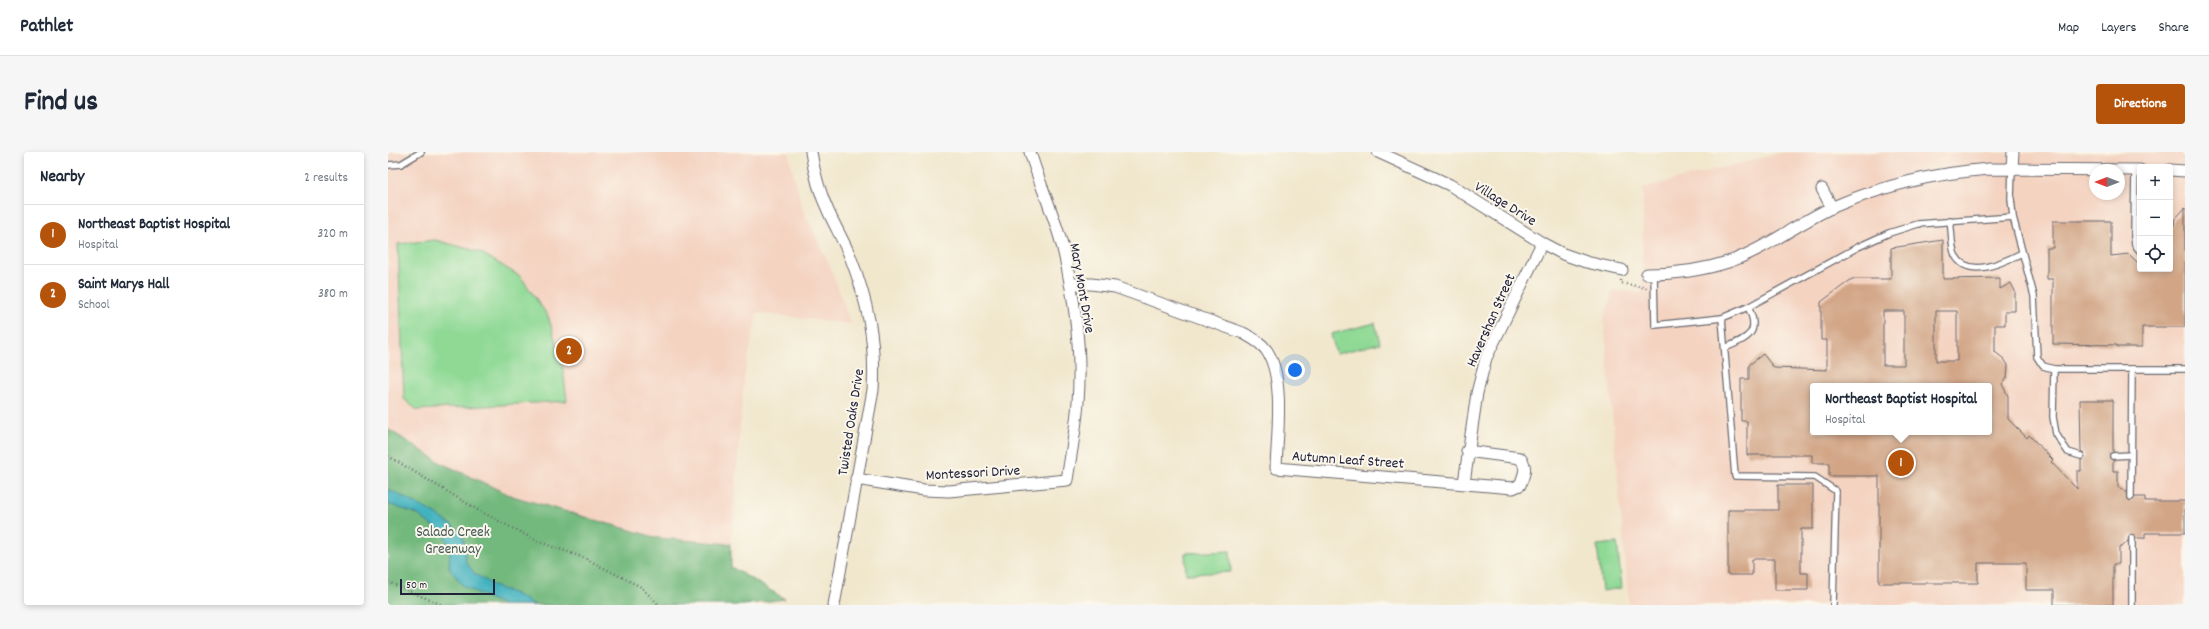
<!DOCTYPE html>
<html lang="en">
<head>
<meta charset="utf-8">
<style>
  body { margin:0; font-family:Dekko,sans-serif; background:#f6f6f7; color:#1f2937 }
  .controls { position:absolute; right:12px; top:12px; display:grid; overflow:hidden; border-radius:4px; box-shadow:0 2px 6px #0003 }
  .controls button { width:36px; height:36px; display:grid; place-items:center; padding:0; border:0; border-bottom:1px solid #e0e1e3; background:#fff; color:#1f2937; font:20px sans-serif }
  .compass { position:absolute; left:1701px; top:12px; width:36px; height:36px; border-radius:50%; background:#fff; box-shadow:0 2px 6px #0003; rotate:270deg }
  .scale { position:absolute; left:12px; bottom:10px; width:95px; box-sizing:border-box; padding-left:4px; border:2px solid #22223b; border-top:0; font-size:11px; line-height:14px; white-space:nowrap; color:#22223b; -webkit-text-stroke:3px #fbf7ec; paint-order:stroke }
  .you { position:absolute; left:907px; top:218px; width:14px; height:14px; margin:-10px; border:3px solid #fff; border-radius:50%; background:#1a73e8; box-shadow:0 0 0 6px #1a73e833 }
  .badge { display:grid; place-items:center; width:26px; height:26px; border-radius:50%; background:#b45309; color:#fff; font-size:13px; font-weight:700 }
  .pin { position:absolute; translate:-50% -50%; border:2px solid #fff; box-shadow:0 1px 4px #0006 }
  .popup { position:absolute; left:1422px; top:231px; width:182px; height:52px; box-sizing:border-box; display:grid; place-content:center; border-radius:4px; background:#fff; filter:drop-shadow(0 1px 3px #0005); font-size:13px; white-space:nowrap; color:#747a83 }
  .popup b { font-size:15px; color:#1f2937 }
  .popup::after { content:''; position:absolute; left:50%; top:100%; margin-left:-8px; border:8px solid transparent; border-top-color:#fff }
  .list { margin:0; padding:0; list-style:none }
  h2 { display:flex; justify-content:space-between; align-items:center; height:52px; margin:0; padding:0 16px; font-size:17px }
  h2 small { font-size:13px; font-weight:400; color:#747a83 }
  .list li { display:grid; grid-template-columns:26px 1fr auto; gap:12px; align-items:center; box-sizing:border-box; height:60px; padding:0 16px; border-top:1px solid #e0e1e3 }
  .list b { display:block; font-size:15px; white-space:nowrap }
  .list p { margin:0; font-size:13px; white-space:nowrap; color:#747a83 }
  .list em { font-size:13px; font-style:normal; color:#747a83 }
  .icon { flex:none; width:22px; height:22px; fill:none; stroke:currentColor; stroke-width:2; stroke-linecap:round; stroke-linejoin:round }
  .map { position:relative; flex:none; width:1797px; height:453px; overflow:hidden; border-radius:4px }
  header { display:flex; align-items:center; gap:24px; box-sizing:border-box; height:56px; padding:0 20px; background:#fff; border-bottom:1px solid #e0e1e3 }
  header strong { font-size:19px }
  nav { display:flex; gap:22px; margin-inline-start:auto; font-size:14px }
  .intro { display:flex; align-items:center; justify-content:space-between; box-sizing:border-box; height:96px; padding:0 24px }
  h1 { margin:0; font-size:28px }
  .button { padding:10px 18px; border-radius:4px; background:#b45309; color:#fff; font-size:14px; font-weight:700 }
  main { display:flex; gap:24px; padding:0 24px }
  aside { flex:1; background:#fff; border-radius:4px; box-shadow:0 2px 6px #0003 }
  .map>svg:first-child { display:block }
  .built { fill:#f4d3c1; fill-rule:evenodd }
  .green { fill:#8fd995; stroke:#587e68 }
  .forest { fill:#73b97e; stroke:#4a6e5c }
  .water { fill:#43b2bf; stroke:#326a7d }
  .building { fill:#d2a586; fill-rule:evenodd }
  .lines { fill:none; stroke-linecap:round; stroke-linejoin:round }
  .service-casing { stroke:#6a676e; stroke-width:8 }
  .minor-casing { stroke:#6a676e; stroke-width:13 }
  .path { stroke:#6a676e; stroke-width:2.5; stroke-dasharray:1 3; stroke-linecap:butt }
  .service { stroke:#fff; stroke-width:5.5 }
  .minor { stroke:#fff; stroke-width:11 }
  .labels { text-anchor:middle; stroke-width:4; stroke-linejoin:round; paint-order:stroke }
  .street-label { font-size:15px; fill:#22223b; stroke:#fbf7ec }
  .park-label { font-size:15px; fill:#435956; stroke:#fbf7ec }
</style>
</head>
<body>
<header>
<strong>Pathlet</strong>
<nav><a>Map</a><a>Layers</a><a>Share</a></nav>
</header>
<div class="intro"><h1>Find us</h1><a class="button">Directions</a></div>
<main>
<aside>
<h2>Nearby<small>2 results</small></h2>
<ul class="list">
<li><span class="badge">1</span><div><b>Northeast Baptist Hospital</b><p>Hospital</p></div><em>320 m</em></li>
<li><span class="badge">2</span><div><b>Saint Marys Hall</b><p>School</p></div><em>380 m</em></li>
</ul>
</aside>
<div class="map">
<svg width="1797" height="453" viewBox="0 0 1797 453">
  <rect width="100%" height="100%" fill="#fbf7ec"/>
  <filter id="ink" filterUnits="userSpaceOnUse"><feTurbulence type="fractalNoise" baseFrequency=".025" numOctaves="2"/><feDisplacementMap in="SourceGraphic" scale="8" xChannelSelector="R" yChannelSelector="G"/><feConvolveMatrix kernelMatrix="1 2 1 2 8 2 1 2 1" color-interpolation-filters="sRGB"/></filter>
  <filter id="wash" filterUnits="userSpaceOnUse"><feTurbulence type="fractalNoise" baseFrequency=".012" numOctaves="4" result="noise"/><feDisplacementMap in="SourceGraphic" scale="16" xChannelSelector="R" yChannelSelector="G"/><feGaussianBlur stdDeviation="0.9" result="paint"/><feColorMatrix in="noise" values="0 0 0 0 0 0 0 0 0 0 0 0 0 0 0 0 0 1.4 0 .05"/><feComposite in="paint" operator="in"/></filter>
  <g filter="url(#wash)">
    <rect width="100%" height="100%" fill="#f1e7cd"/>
    <!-- built -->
    <g class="built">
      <polygon points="0,0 402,0 402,8 414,55 443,117 463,172 369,161 356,226 343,392 270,386 124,344 53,311 0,277"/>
      <path d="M1397 0 1797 1V453H1241L1216 168 1225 138 1254 141 1255 36ZM1752 15H1782V117H1752ZM1707 18H1731V42H1707ZM1425 234H1601V280H1425Z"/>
    </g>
    <!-- green -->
    <g class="green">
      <polygon points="47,88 92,100 133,125 160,164 174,210 179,249 29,258 16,247 10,92"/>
      <polygon points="987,171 992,191 948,202 943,182"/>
      <polygon points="1229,391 1234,436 1214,439 1209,393"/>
      <polygon points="842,399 843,420 798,422 797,401"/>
    </g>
    <!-- forest -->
    <polygon class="forest" points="0,277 53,311 124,344 270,386 343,392 343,415 397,447 355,453 0,453"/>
    <!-- water -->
    <polygon class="water" points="0,337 48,362 73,380 76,388 78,410 87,422 106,434 125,441 147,453 115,453 75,434 61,416 62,396 56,383 29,362 0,352"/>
    <g id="blocks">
      <!-- building -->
      <g class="building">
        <polygon points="1797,56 1797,175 1754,175 1754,195 1729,195 1729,193 1665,192 1665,127 1659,127 1659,96 1665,96 1665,69 1723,69 1723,104 1741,102 1749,110 1752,110 1752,117 1782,117 1782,75 1786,73 1786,68"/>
        <path d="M1555 88V127L1612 126V137L1623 131 1627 139V159H1617V173H1607V200L1616 207 1620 213 1619 226 1614 232 1620 244V267L1639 286 1641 283 1665 308 1663 310 1689 337V319H1693V308L1697 305 1696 301 1693 299 1692 248H1725V300L1721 305 1725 308V319H1730V335L1739 340 1740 347 1743 349 1747 345H1757V349H1797V381H1757V386H1748L1744 382 1741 384 1740 389 1735 394 1731 396V412H1725V453H1666V438H1638V411H1590V431H1491V324H1441V311H1424V303H1359V269H1353V227H1361V213L1375 202 1386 216 1439 218V188H1433V150L1464 127H1503V96ZM1495 159H1516V213H1495ZM1548 159H1569V209H1548ZM1425 234H1601V280H1425Z"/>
        <polygon points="1390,333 1425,333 1425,377 1413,377 1413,421 1420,421 1420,438 1387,438 1387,407 1364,407 1364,423 1340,423 1340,358 1390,358"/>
      </g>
    </g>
  </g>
  <g filter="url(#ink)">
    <use href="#blocks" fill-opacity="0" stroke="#6a676e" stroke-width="1"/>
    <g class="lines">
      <!-- service casing -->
      <g class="service-casing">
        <g id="service">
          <polyline points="0,13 13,12 33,0"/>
          <polyline points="1624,16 1623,47 1625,65 1646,144 1649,205 1655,214 1666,217 1797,217"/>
          <polyline points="1747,18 1746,85 1747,93 1752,99"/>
          <path d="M1562 69C1564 79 1563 95 1567 103 1580 128 1616 110 1634 101"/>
          <polyline points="1782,71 1783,71"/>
          <polyline points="1266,122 1267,173 1334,166 1360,155 1470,95 1501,81 1530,72 1625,65"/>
          <polyline points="1334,166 1347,324 1427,325 1448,339 1445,453"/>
          <path d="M1337 196C1360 186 1373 181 1360 155"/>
          <polyline points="1666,217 1665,265 1668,282 1680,300 1693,304"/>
          <polyline points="1725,304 1743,303"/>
          <polyline points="1743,345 1744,217"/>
          <polyline points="1744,386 1744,453"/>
        </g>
      </g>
      <!-- minor casing -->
      <g class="minor-casing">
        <g id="minor">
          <path d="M423 0C426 21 432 42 441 61 448 76 456 90 462 104 480 150 488 189 485 238L446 453"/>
          <polyline points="990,0 1062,33 1154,91 1175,102 1198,110 1234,118"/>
          <polyline points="1624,16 1625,0"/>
          <polyline points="1782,18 1797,19"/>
          <polyline points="1434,37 1444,56"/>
          <path d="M1259 122C1287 122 1316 118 1343 109 1379 96 1410 71 1445 55 1494 34 1547 21 1601 17L1752 18"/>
          <path d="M682 132H703L727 135 855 181C864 186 873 190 879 199 897 227 889 284 888 316L1125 336 1132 333C1136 323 1140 315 1132 306L1079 299"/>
          <path d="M468 327 536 338 561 339 679 328C683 302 688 276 690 250 694 200 687 149 676 101 668 66 652 34 642 0"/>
          <polyline points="1076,331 1089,241 1098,206 1154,91"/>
        </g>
      </g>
      <!-- path -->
      <g class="path">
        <polyline points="1233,128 1233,131 1259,136"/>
        <polyline points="0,304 90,358 151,390 194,405 253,435 271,453"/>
        <polyline points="0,430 54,453"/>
      </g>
      <!-- service -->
      <use href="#service" class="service"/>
      <!-- minor -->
      <use href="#minor" class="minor"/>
    </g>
  </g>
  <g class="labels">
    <!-- street labels -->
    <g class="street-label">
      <text transform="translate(1118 51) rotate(32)" y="5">Village Drive</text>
      <text transform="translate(695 136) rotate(80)" y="5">Mary Mont Drive</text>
      <text transform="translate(1102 168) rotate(-66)" y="5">Havershan Street</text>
      <text transform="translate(462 270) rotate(-81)" y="5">Twisted Oaks Drive</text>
      <text transform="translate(960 307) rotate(4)" y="5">Autumn Leaf Street</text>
      <text transform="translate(585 320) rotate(-3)" y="5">Montessori Drive</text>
    </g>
    <!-- park labels -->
    <g class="park-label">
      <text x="65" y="384">Salado Creek<tspan x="65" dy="17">Greenway</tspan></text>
    </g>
  </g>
</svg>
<div class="controls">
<button>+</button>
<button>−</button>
<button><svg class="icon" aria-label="locate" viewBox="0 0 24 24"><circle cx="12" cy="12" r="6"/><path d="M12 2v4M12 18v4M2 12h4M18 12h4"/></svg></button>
</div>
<svg class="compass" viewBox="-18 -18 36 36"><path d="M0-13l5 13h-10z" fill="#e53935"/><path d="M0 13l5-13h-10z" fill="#747a83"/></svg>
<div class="scale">50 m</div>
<div class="you"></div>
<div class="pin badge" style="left:1513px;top:311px">1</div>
<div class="popup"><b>Northeast Baptist Hospital</b>Hospital</div>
<div class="pin badge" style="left:181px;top:199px">2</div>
</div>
</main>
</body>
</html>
